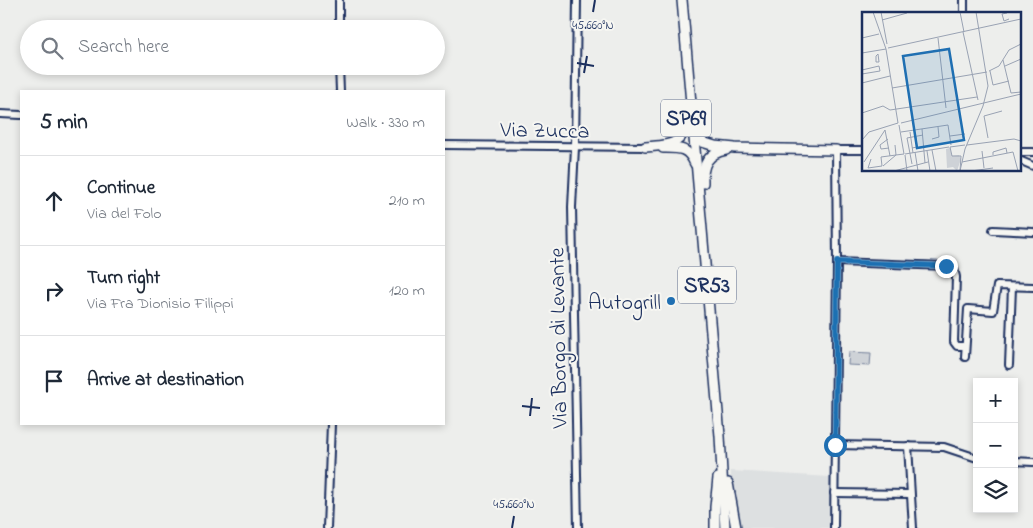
<!DOCTYPE html>
<html lang="en">
<head>
<meta charset="utf-8">
<style>
  body { margin:0; font-family:"Indie Flower",sans-serif; background:#f2f2f3; color:#1f2937 }
  .controls { position:absolute; right:15px; bottom:15px; display:grid; overflow:hidden; border-radius:0px; box-shadow:0 2px 8px #0003 }
  .controls button { width:45px; height:45px; display:grid; place-items:center; padding:0; border:0; border-bottom:1px solid #e0e1e3; background:#fff; color:#1f2937; font:25px sans-serif }
  .stop { position:absolute; width:15px; height:15px; margin:-11px; border:4px solid #1f6fb2; border-radius:50%; background:#fff }
  .stop.end { background:#1f6fb2; border-color:#fff; box-shadow:0 1px 5px #0008 }
  .list { margin:0; padding:0; list-style:none }
  h2 { display:flex; justify-content:space-between; align-items:center; height:65px; margin:0; padding:0 20px; font-size:21px }
  h2 small { font-size:16px; font-weight:400; color:#747a83 }
  .list li { display:grid; grid-template-columns:32px 1fr auto; gap:15px; align-items:center; box-sizing:border-box; height:90px; padding:0 20px; border-top:1px solid #e0e1e3 }
  .list b { display:block; font-size:19px; white-space:nowrap }
  .list p { margin:0; font-size:16px; white-space:nowrap; color:#747a83 }
  .list em { font-size:16px; font-style:normal; color:#747a83 }
  .icon { flex:none; width:28px; height:28px; fill:none; stroke:currentColor; stroke-width:2; stroke-linecap:round; stroke-linejoin:round }
  .map { position:relative; flex:none; width:1033px; height:528px; overflow:hidden }
  .search { position:absolute; background:#fff; box-shadow:0 2px 8px #0003; left:20px; top:20px; width:425px; height:55px; display:flex; align-items:center; gap:12px; box-sizing:border-box; padding:0 18px; border-radius:28px; color:#747a83; font-size:19px }
  .panel { position:absolute; background:#fff; box-shadow:0 2px 8px #0003; left:20px; top:90px; width:425px; height:335px; border-radius:0px }
  .map>svg:first-child { display:block }
  .built { fill:#dde0e1 }
  .pitch { fill:#ced2d7; stroke:#74809a }
  .lines { fill:none; stroke-linecap:round; stroke-linejoin:round }
  .minor-casing { stroke:#1b2f5e; stroke-width:10 }
  .highway-casing { stroke:#1b2f5e; stroke-width:12 }
  .minor { stroke:#f6f6f2; stroke-width:6 }
  .highway { stroke:#f6f6f2; stroke-width:9 }
  .route { stroke:#1f6fb2; stroke-width:6 }
  .ticks { fill:none; stroke:#1b2f5e; stroke-width:2 }
  .poi-dot { fill:#1f6fb2; stroke:#f6f6f2; stroke-width:2 }
  .labels { text-anchor:middle; stroke-width:4; stroke-linejoin:round; paint-order:stroke }
  .shield { fill:#f6f6f2; stroke:#5d6b8a; stroke-width:1 }
  .shield-label { font-size:21px; font-weight:bold; fill:#1b2f5e }
  .street-label { font-size:22px; fill:#1b2f5e; stroke:#f6f6f2 }
  .poi-label { font-size:22px; fill:#1b2f5e; stroke:#f6f6f2; text-anchor:end }
  .inset-road { fill:none; stroke:#99a2b3; stroke-width:1 }
  .view { fill:#1f6fb2; fill-opacity:0.15; stroke:#1f6fb2; stroke-width:2.5 }
  .inset-edge { fill:none; stroke:#1b2f5e; stroke-width:2.5 }
  .ticks-label { font-size:12px; text-anchor:middle; fill:#1b2f5e; stroke:#f6f6f2; stroke-width:4; stroke-linejoin:round; paint-order:stroke }
</style>
</head>
<body>
<div class="map">
<svg width="1033" height="528" viewBox="0 0 1033 528">
  <rect width="100%" height="100%" fill="#edeeec"/>
  <filter id="ink" filterUnits="userSpaceOnUse"><feTurbulence type="fractalNoise" baseFrequency=".02" numOctaves="2"/><feDisplacementMap in="SourceGraphic" scale="10" xChannelSelector="R" yChannelSelector="G"/><feConvolveMatrix kernelMatrix="1 2 1 2 8 2 1 2 1" color-interpolation-filters="sRGB"/></filter>
  <g filter="url(#ink)">
    <!-- built -->
    <polygon class="built" points="731,471 830,477 830,528 739,528 731,487"/>
    <!-- pitch -->
    <polygon class="pitch" points="849,352 871,353 870,366 848,365"/>
    <g class="lines">
      <!-- minor casing -->
      <g class="minor-casing">
        <g id="minor">
          <polyline points="339,0 339,29"/>
          <polyline points="577,0 575,147 572,207 578,528"/>
          <polyline points="964,14 964,0"/>
          <polyline points="339,66 340,91"/>
          <polyline points="0,114 21,115"/>
          <polyline points="444,145 645,147"/>
          <polyline points="1019,152 1033,152"/>
          <polyline points="1019,160 1033,166"/>
          <polyline points="993,230 1033,232"/>
          <polyline points="837,262 946,266 954,269 956,277 954,342 957,346 965,346"/>
          <polyline points="965,357 968,309 993,311 997,286 1033,287"/>
          <polyline points="1009,365 1012,287"/>
          <polyline points="835,445 944,447 977,458"/>
          <polyline points="908,446 913,528"/>
          <polyline points="1014,461 1033,462"/>
          <polyline points="834,493 910,494"/>
          <polyline points="327,528 331,424"/>
          <polyline points="834,528 837,262 836,150 863,150"/>
        </g>
      </g>
      <!-- highway casing -->
      <g class="highway-casing">
        <g id="highway">
          <polyline points="682,0 720,436 725,528"/>
          <polyline points="694,130 702,142 715,146 735,148 836,150"/>
          <path d="M645 147C672 145 688 144 686 112"/>
          <path d="M663 148C679 148 688 147 695 164"/>
          <path d="M703 183C702 166 707 153 726 150"/>
          <polyline points="728,483 736,528"/>
          <polyline points="715,528 715,507 718,478"/>
        </g>
      </g>
      <!-- minor -->
      <use href="#minor" class="minor"/>
      <!-- highway -->
      <use href="#highway" class="highway"/>
    </g>
  </g>
  <g class="lines" filter="url(#ink)">
    <!-- route -->
    <polyline class="route" points="835,445 837,262 946,266"/>
  </g>
  <!-- ticks -->
  <path class="ticks" d="M593 12 595 0M577 63 594 66M584 73 587 56M522 406 540 408M530 416 532 398M512 528 514 516"/>
  <!-- markers -->
  <circle class="poi-dot" cx="671" cy="301" r="5"/>
  <g class="labels">
    <!-- shield labels -->
    <g class="shield">
      <rect x="661" y="99.5" width="50" height="37" rx="4"/>
      <rect x="678" y="266.5" width="58" height="37" rx="4"/>
    </g>
    <g class="shield-label">
      <text x="686" y="125">SP69</text>
      <text x="707" y="292">SR53</text>
    </g>
    <!-- street labels -->
    <g class="street-label">
      <text transform="translate(545 129) rotate(1)" y="8">Via Zucca</text>
      <text transform="translate(557 338) rotate(-91)" y="8">Via Borgo di Levante</text>
    </g>
    <!-- poi labels -->
    <g class="poi-label">
      <text x="661" y="309">Autogrill</text>
    </g>
  </g>
  <!-- overview -->
  <g transform="translate(862 12)">
    <rect width="159" height="159" fill="#edeeec"/>
    <path d="M88 136 90 144 97 143 99 147 95 159 91 155 85 156 84 137Z" fill="#ced2d7"/>
    <path class="inset-road" d="M11 0 24 37 36 111M19 0 25 32M98 0 102 20M145 1 140 2 142 9 147 7M20 8 45 1M101 20 116 88M0 26 17 22M76 26 84 96M26 36 159 7M0 41 24 37M16 42 17 50H14V44ZM141 48 149 81 159 80M143 54 159 47M0 58 17 54 18 59 0 62M127 59 137 54 147 38 159 32M128 59 131 73 147 69M0 71 28 64M30 76 125 60M0 101 21 94 28 98 115 85M39 111 159 82M37 113 42 142M60 117 63 151M39 120 86 113 89 133M48 120 51 141M88 124 103 122M45 126 50 152M45 126 61 123M126 126 122 104 140 99M26 127 18 133 19 137 27 136M70 127 77 125 76 115M0 128 7 120 36 111M105 133 152 127 159 129M0 134V152M88 135 90 144H99L98 159M88 135 103 133M50 136 55 135 54 125M70 138 74 159M65 139 68 159M120 139 122 156M53 140 56 159M43 142 87 135M43 143 45 159M131 143V140L144 136 145 141M9 147 6 156 20 154M2 150 23 118 28 144M100 150 151 140 156 159M20 154 19 145 34 143 33 133M21 154 34 143 42 142M32 159 66 150M98 159 103 137 121 94 126 74 114 0M109 159 131 156"/>
    <path class="view" d="M87 37 102 128 55 136 41 44Z"/>
    <rect width="159" height="159" class="inset-edge"/>
  </g>
  <g class="ticks-label">
    <text x="593" y="29">45.660°N</text>
    <text x="514" y="508">45.660°N</text>
  </g>
</svg>
<div class="controls">
<button>+</button>
<button>−</button>
<button><svg class="icon" aria-label="layers" viewBox="0 0 24 24"><path d="M12 4l9 5-9 5-9-5zM3 14l9 5 9-5"/></svg></button>
</div>
<div class="stop" style="left:835px;top:445px"></div>
<div class="stop end" style="left:946px;top:266px"></div>
<div class="search"><svg class="icon" aria-label="search" viewBox="0 0 24 24"><circle cx="10" cy="10" r="6"/><path d="M15 15l6 6"/></svg>Search here</div>
<section class="panel">
<h2>5 min<small>Walk · 330 m</small></h2>
<ul class="list">
<li><svg class="icon" aria-label="ahead" viewBox="0 0 24 24"><path d="M12 20V5M6 11l6-6 6 6"/></svg><div><b>Continue</b><p>Via del Folo</p></div><em>210 m</em></li>
<li><svg class="icon" aria-label="right" viewBox="0 0 24 24"><path d="M7 20v-9h11M14 6l5 5-5 5"/></svg><div><b>Turn right</b><p>Via Fra Dionisio Filippi</p></div><em>120 m</em></li>
<li><svg class="icon" aria-label="arrive" viewBox="0 0 24 24"><path d="M6 21V4h12l-3 4 3 4H6"/></svg><div><b>Arrive at destination</b></div></li>
</ul>
</section>
</div>
</body>
</html>
